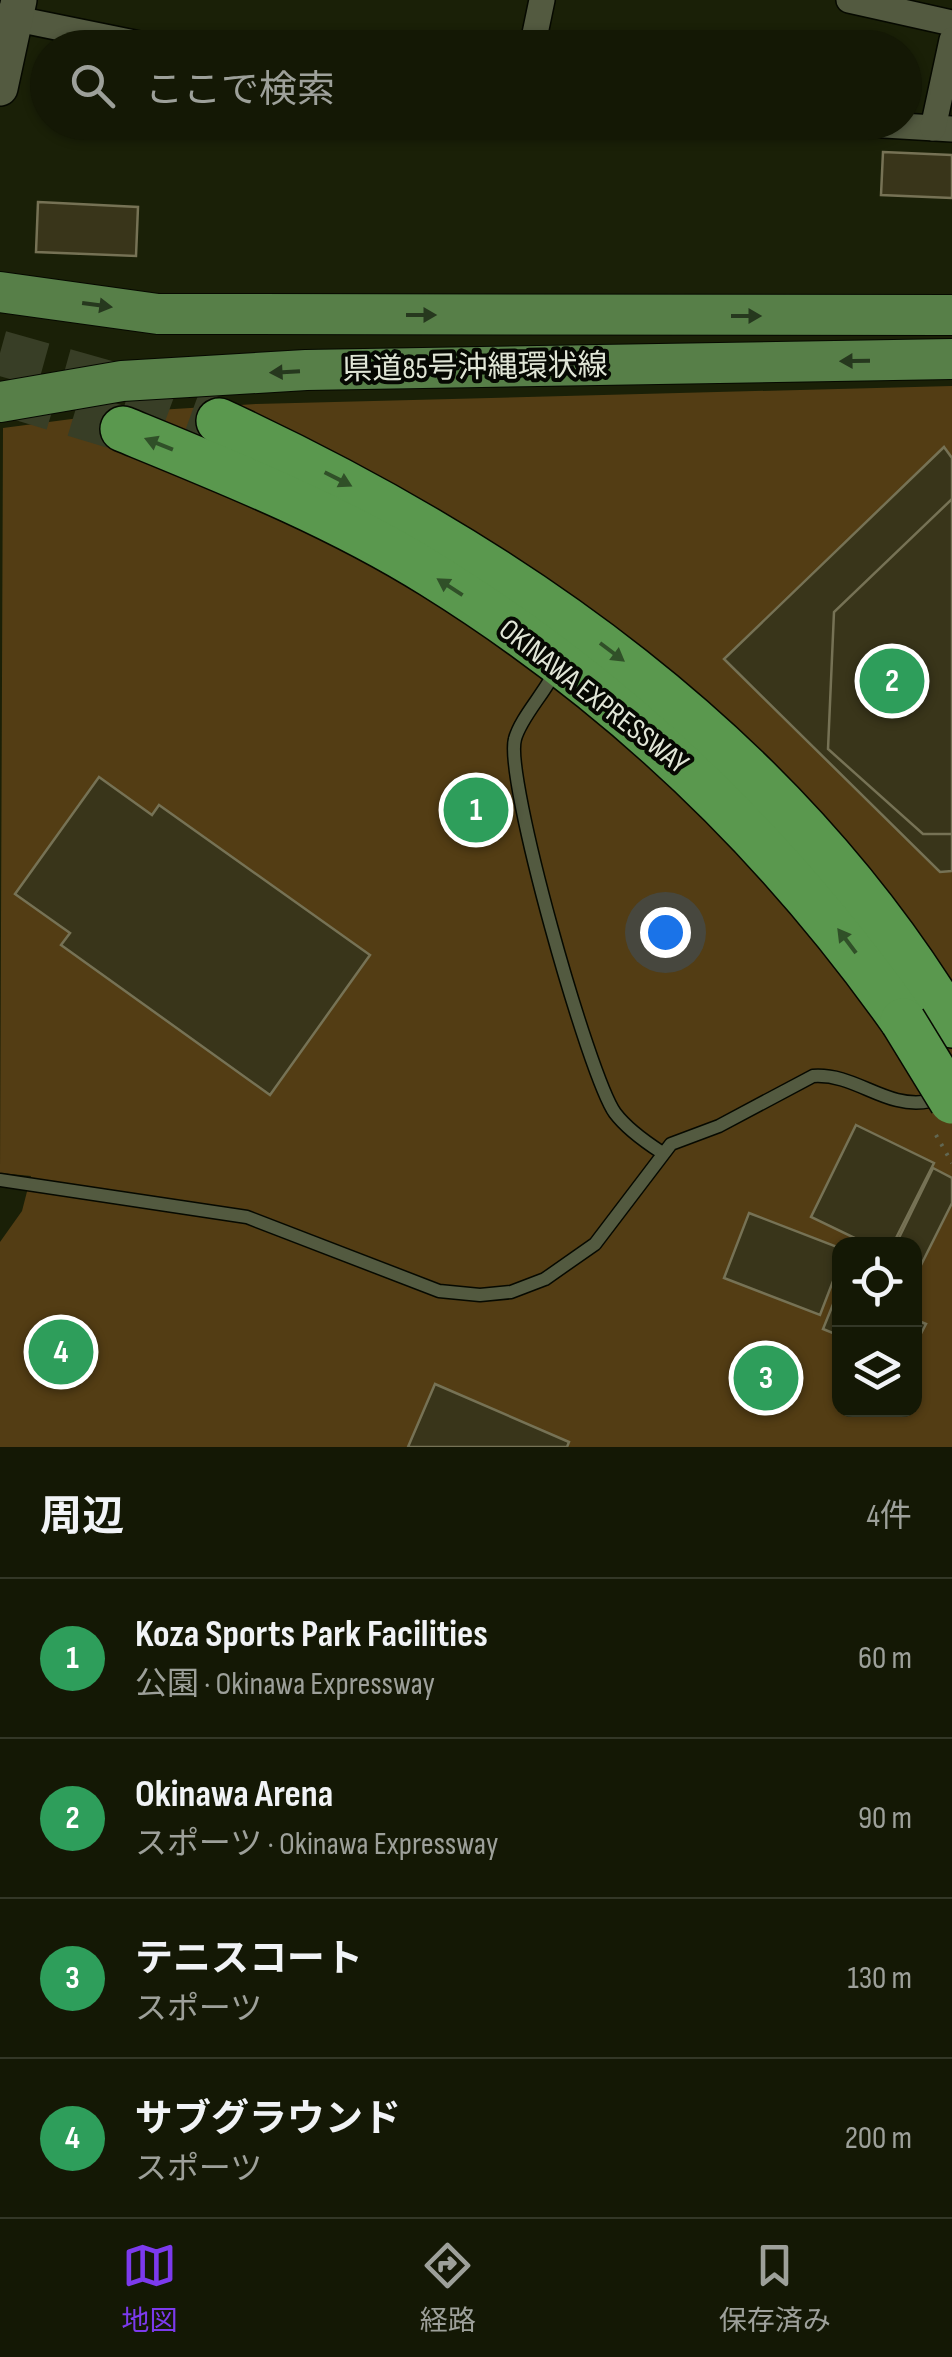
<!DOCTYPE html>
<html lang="ja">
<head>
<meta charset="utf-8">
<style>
  body { margin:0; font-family:"Sofia Sans Condensed","Noto Sans JP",sans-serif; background:#1d210f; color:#f1f3f6 }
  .controls { position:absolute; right:30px; bottom:30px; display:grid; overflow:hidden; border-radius:20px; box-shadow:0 2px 8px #0004 }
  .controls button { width:90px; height:90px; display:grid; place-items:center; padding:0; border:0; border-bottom:2px solid #333727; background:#141805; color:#f1f3f6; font:50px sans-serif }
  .you { position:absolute; left:665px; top:932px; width:35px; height:35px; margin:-25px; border:8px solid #fff; border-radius:50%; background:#1a73e8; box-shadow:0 0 0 15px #1a73e833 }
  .badge { display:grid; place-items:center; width:65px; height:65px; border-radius:50%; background:#7c3aed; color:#fff; font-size:32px; font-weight:700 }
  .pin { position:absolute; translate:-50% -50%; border:5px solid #fff; box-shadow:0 2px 10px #0006 }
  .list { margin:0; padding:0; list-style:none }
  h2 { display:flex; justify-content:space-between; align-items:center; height:130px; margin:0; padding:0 40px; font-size:42px }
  h2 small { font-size:32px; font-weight:400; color:#9da09a }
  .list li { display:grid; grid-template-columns:65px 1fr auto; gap:30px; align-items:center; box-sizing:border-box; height:160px; padding:0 40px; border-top:2px solid #333727 }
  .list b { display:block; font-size:38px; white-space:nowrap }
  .list p { margin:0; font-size:32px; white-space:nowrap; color:#9da09a }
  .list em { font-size:32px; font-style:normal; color:#9da09a }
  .icon { flex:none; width:55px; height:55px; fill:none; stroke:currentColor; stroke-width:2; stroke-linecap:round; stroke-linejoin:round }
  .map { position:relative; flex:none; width:952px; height:1447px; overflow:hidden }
  .search { position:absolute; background:#141805; box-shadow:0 2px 8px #0004; left:30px; right:30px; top:30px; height:110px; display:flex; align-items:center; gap:25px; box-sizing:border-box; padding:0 35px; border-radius:55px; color:#9da09a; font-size:38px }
  .sheet { height:770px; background:#141805 }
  nav { display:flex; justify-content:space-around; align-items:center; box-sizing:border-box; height:140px; border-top:2px solid #333727; background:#141805; font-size:28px; color:#9da09a }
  nav a { display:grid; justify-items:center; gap:5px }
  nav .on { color:#7c3aed }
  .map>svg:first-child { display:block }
  .green { fill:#533d14; fill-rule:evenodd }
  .building { fill:#39351a; stroke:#767255; stroke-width:2.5 }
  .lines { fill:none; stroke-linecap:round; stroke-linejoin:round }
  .highway-tunnel { stroke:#383e26; stroke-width:45; stroke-dasharray:45 22; stroke-linecap:butt }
  .lane-casing { stroke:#060900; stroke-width:15 }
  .street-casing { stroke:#060900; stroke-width:28 }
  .secondary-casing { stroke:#060900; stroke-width:38 }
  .primary-casing { stroke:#060900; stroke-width:42 }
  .highway-casing { stroke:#060900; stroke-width:48 }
  .path { stroke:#616752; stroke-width:4; stroke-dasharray:2.5 8; stroke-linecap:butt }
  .lane { stroke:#535a40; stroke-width:12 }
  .street { stroke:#535a40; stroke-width:25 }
  .secondary { stroke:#535a40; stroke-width:35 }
  .primary { stroke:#577f48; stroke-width:40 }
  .highway { stroke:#5a984e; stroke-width:45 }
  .highway-bridge-casing { stroke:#060900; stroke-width:48; stroke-linecap:butt }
  .highway-bridge { stroke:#5a984e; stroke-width:45 }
  .oneway { fill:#26381e }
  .oneway2 { fill:#305028 }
  .labels { text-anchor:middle; stroke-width:8; stroke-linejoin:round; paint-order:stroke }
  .street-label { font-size:30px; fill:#e1e6d7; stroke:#060802 }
</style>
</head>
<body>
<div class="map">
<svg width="952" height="1447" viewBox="0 0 952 1447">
  <rect width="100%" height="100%" fill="#1a2007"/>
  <!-- green -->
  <path class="green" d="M952 386V1447H0V1242L22 1211 31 1176 0 1173 3 428 125 412 256 404ZM840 1244H914V1410H840Z"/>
  <!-- building -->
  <g class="building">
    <polygon points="883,152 952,155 952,198 881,195"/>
    <polygon points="38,202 138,207 136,256 36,252"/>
    <polygon points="944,447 952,458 952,871 940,872 724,659"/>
    <polygon points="952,499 952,834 923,834 828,749 834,612"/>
    <polygon points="99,777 152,815 159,805 370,955 270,1095 61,945 70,933 15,894"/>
    <polygon points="856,1125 934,1163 893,1244 867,1244 811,1217"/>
    <polygon points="933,1168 952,1178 952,1203 914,1279 914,1244 896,1244"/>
    <polygon points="749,1213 840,1248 840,1263 820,1315 724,1278"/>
    <polygon points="840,1287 840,1336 823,1329"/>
    <polygon points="914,1319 926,1324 914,1347"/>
    <polygon points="435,1384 569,1442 567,1447 408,1447"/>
  </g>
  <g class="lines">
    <!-- highway-tunnel -->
    <g class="highway-tunnel">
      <polyline points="0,353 140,392 219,421"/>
      <polyline points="10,395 123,429"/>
    </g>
    <!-- lane casing -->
    <g class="lane-casing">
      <g id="lane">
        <path d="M550 680C540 698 520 720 515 739 504 777 589 1077 615 1113 627 1129 644 1141 661 1152"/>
        <path d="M0 1180 247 1217 439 1291 480 1295 511 1292 545 1279 595 1244 671 1144 719 1126 813 1076C857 1073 885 1110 930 1101"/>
      </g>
    </g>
    <!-- street casing -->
    <g class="street-casing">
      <g id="street">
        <polyline points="849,0 952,23"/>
        <polyline points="2,16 159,48"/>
        <polyline points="532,48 542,0"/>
        <polyline points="834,122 952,129"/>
        <polyline points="933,128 952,40"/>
      </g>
    </g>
    <!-- secondary casing -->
    <g class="secondary-casing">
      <polyline id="secondary" points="0,88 19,0"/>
    </g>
    <!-- primary casing -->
    <g class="primary-casing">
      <g id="primary">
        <polyline points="0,292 158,314 952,315"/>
        <polyline points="0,402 122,381 306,370 952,359"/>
      </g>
    </g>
    <!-- highway casing -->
    <g class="highway-casing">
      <g id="highway">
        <path d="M219 421C511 556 784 745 952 1025"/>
        <path d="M123 429C228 472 336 515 432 575 620 692 776 841 903 1021"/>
      </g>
    </g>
    <!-- path -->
    <polyline class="path" points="936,1135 952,1163"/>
    <!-- lane -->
    <use href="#lane" class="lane"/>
    <!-- street -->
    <use href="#street" class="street"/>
    <!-- secondary -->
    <use href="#secondary" class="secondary"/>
    <!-- primary -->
    <use href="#primary" class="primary"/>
    <!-- highway -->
    <use href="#highway" class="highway"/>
    <!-- highway-bridge casing -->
    <g class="highway-bridge-casing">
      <polyline id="highway-bridge" points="903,1021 952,1101"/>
    </g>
    <!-- highway-bridge -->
    <use href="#highway-bridge" class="highway-bridge"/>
  </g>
  <!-- one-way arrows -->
  <defs><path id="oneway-solid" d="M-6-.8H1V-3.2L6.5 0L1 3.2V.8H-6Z" transform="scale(2.5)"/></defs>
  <g class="oneway">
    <use href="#oneway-solid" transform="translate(97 305) rotate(8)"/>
    <use href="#oneway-solid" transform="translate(421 315)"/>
    <use href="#oneway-solid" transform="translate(746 316)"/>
    <use href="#oneway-solid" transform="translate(855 361) rotate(179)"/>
    <use href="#oneway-solid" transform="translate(285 372) rotate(177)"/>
  </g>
  <g class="oneway2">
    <use href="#oneway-solid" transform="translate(159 444) rotate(-158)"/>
    <use href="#oneway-solid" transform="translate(338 479) rotate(27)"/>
    <use href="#oneway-solid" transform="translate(450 587) rotate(-147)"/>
    <use href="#oneway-solid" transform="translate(612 652) rotate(37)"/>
    <use href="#oneway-solid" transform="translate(847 941) rotate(-127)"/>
  </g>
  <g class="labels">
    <!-- street labels -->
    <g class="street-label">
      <text transform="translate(475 367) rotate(-1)" y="10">県道85号沖縄環状線</text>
      <text transform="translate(594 696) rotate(38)" y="10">OKINAWA EXPRESSWAY</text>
    </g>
  </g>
</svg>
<div class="controls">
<button><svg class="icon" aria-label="locate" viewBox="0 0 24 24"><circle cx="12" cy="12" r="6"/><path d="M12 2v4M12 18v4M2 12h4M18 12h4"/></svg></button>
<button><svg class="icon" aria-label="layers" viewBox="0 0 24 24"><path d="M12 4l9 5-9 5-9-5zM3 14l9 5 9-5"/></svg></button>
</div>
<div class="you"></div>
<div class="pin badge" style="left:476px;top:810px;background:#2e9e5b">1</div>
<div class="pin badge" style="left:892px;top:681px;background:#2e9e5b">2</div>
<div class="pin badge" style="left:766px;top:1378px;background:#2e9e5b">3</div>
<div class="pin badge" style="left:61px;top:1352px;background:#2e9e5b">4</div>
<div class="search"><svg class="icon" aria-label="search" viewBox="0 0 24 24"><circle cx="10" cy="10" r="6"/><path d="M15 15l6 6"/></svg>ここで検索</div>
</div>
<section class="sheet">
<h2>周辺<small>4件</small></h2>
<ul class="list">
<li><span class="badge" style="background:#2e9e5b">1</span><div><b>Koza Sports Park Facilities</b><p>公園 · Okinawa Expressway</p></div><em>60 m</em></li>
<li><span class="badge" style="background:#2e9e5b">2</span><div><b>Okinawa Arena</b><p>スポーツ · Okinawa Expressway</p></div><em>90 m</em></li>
<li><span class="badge" style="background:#2e9e5b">3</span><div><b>テニスコート</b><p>スポーツ</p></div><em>130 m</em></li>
<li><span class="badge" style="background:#2e9e5b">4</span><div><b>サブグラウンド</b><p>スポーツ</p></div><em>200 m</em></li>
</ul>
</section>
<nav>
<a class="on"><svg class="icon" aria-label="map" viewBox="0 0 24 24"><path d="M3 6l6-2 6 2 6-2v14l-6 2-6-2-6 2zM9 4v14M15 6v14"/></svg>地図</a>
<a><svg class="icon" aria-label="directions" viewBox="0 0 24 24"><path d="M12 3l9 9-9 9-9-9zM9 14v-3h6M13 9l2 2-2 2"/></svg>経路</a>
<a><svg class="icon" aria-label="saved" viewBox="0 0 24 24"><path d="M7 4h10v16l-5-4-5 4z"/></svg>保存済み</a>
</nav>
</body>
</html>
